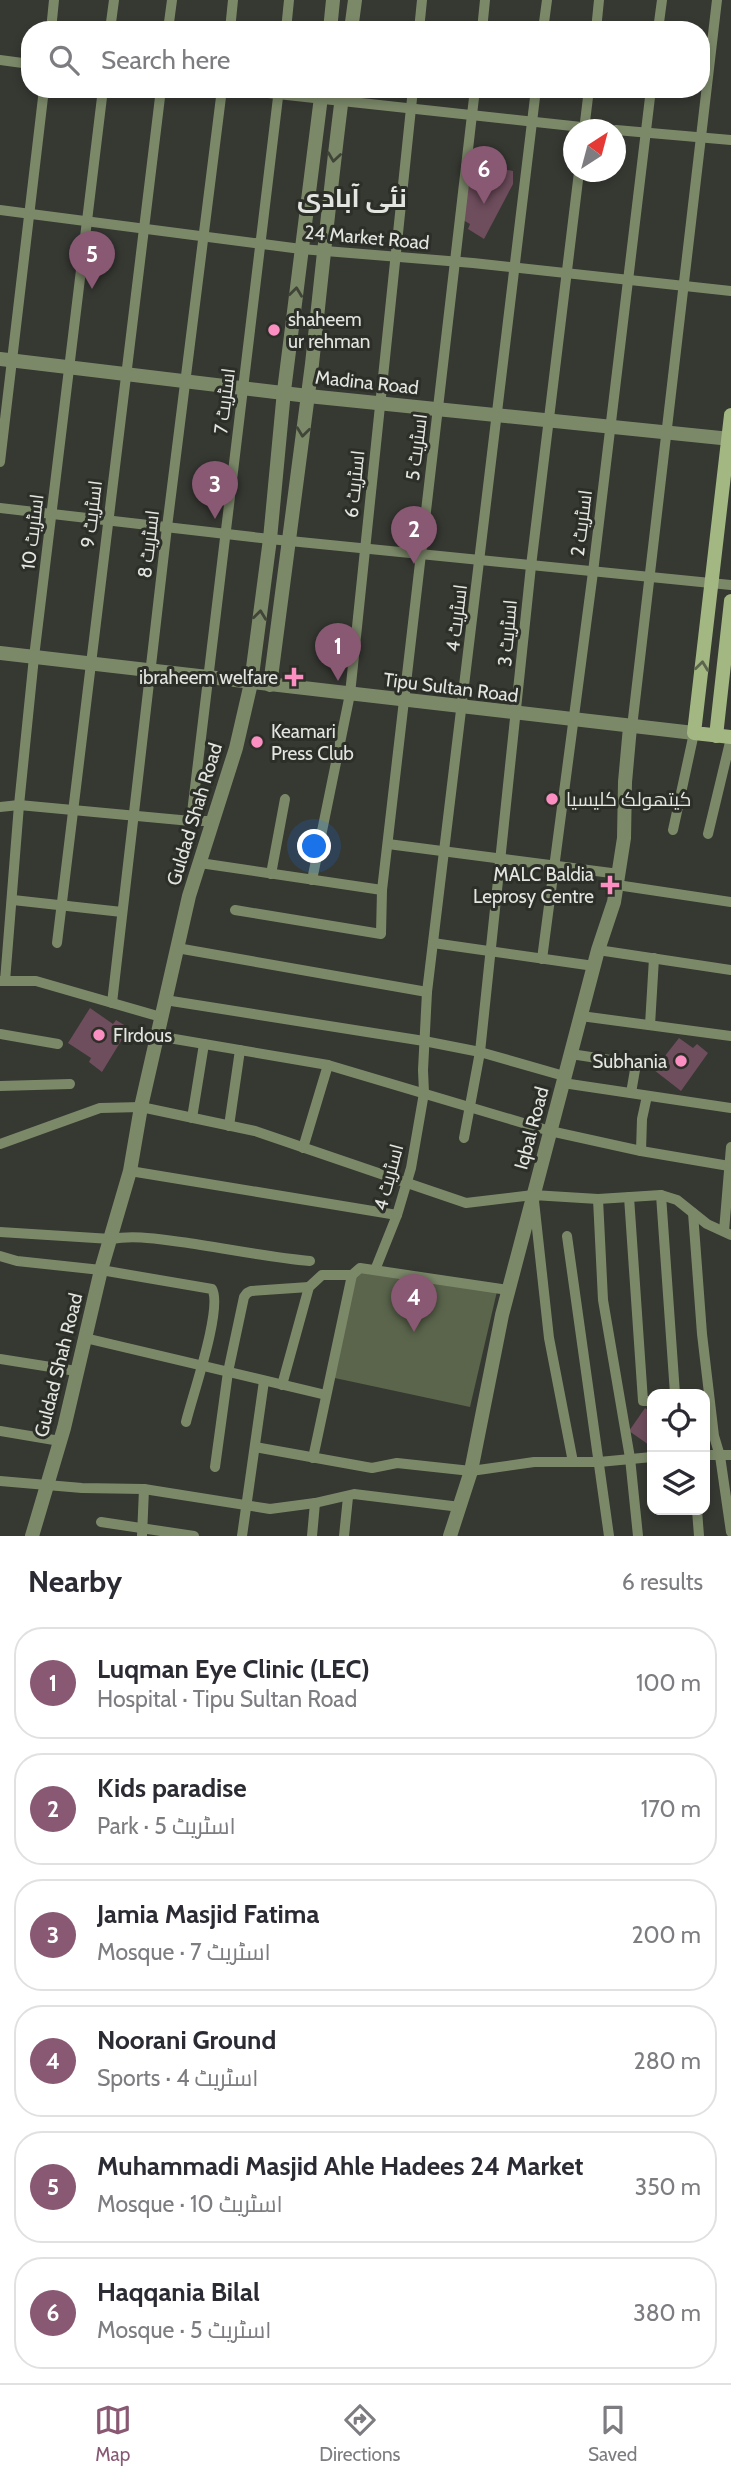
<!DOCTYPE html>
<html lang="en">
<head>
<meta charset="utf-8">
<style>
  body { margin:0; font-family:Cabin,Cairo,sans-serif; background:#f2f2f3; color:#2b2b33 }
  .controls { position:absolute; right:21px; bottom:21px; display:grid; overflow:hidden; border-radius:14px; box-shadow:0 4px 10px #0003 }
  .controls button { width:63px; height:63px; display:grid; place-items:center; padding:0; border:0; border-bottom:2px solid #e1e1e2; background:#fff; color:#2b2b33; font:35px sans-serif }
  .compass { position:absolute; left:563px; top:119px; width:63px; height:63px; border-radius:50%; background:#fff; box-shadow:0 4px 10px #0003; rotate:36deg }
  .you { position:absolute; left:315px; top:847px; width:24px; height:24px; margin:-18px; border:5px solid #fff; border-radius:50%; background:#1a73e8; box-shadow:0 0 0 10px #1a73e833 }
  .badge { display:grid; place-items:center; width:46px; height:46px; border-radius:50%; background:#895873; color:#fff; font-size:23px; font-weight:700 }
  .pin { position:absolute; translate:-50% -58px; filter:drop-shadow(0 2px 4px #0008) }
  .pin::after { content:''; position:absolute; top:37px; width:24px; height:21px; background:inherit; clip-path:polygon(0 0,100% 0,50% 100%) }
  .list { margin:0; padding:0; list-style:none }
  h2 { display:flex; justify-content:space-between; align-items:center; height:91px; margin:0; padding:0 28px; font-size:30px }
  h2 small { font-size:23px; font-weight:400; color:#7c7c81 }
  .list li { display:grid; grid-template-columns:46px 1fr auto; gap:21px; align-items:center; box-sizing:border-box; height:112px; margin:0 14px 14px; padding:0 14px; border:2px solid #e1e1e2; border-radius:28px }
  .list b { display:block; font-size:26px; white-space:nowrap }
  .list p { margin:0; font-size:23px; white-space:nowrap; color:#7c7c81 }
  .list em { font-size:23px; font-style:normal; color:#7c7c81 }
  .icon { flex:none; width:38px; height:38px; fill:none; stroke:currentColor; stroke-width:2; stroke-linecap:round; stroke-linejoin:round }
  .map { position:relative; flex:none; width:731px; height:1536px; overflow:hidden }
  .search { position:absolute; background:#fff; box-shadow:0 4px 10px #0003; left:21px; right:21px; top:21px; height:77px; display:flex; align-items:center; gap:18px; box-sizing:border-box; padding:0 24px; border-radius:28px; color:#7c7c81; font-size:26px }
  .sheet { height:847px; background:#fff }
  nav { display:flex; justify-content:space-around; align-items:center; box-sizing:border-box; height:98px; border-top:2px solid #e1e1e2; background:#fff; font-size:19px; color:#7c7c81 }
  nav a { display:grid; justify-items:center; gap:4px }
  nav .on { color:#895873 }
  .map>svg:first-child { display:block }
  .green { fill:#5b654c }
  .building { fill:#6e4d5c }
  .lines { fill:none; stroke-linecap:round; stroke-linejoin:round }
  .minor { stroke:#7c8969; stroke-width:10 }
  .tertiary { stroke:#7c8969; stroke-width:14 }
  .secondary { stroke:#a3b783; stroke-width:14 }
  .oneway { stroke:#404538 }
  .oneway2 { stroke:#5c654c }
  .poi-dot { fill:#fc8fc2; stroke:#2c2e28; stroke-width:2.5 }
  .labels { text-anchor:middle; stroke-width:6; stroke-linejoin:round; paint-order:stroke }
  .street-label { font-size:19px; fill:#e3e5e1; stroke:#2c2e28 }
  .poi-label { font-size:19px; fill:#e3e5e1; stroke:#2c2e28; text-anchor:start }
  .district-label { font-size:26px; font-weight:bold; fill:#e3e5e1; stroke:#2c2e28 }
</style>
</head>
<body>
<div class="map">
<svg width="731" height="1536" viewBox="0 0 731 1536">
  <rect width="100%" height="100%" fill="#363832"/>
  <!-- green -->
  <polygon class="green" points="360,1268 498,1287 470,1407 330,1377 352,1275"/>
  <!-- building -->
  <g class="building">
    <polygon points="486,166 513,171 513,184 484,239 468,229 470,224 463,220 467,188"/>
    <polygon points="90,1008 113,1024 116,1020 129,1028 102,1072 89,1062 91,1058 68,1043"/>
    <polygon points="679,1038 693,1048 697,1044 708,1053 681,1091 654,1070"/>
    <polygon points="645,1408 652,1413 652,1447 629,1431"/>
  </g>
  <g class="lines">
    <!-- minor -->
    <g class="minor">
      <polyline points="51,30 54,0"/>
      <polyline points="110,30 114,0"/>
      <polyline points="168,30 172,0"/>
      <polyline points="230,30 233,0"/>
      <polyline points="286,30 289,0"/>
      <polyline points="419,30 422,0"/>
      <polyline points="482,30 485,0"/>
      <polyline points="543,30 547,0"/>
      <polyline points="596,30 599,0"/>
      <polyline points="658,30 662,0"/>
      <polyline points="0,60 30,64"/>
      <polyline points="232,89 609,130"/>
      <polyline points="584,130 589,89"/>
      <polyline points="616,130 731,140"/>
      <polyline points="0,210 301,249 473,263 731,291"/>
      <polyline points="0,462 44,89"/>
      <polyline points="0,508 270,539 731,585"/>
      <polyline points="632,727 717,0"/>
      <polyline points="0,807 19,805 191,821"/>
      <polyline points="213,821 191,821 279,89"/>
      <polyline points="673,830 694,733"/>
      <polyline points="708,834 731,738"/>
      <polyline points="388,844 619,874"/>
      <polyline points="200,863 382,890"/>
      <polyline points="271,874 285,799"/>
      <polyline points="312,880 350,694 413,89"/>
      <polyline points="617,885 731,902"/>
      <polyline points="13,900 122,912"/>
      <polyline points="235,910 381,934 382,890 475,89"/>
      <polyline points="57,943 161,89"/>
      <polyline points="433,943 594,966"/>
      <polyline points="177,948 427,992"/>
      <polyline points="598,950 731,970"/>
      <polyline points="542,959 593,572 651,89"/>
      <polyline points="0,981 36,981 161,1017"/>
      <polyline points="5,981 19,805 34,657 103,89"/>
      <polyline points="165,1000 424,1041 480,1052 564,1076"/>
      <polyline points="112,1003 167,527 222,89"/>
      <polyline points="581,1016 731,1036"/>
      <polyline points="650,1025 654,958"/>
      <polyline points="0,1034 58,1044"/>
      <polyline points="157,1036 328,1065 550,1131 641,1151 729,1166"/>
      <polyline points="571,1054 636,1064 631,1093"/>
      <polyline points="563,1083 731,1108"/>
      <polyline points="0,1086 70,1084"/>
      <polyline points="192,1118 204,1044"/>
      <polyline points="229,1126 240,1050"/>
      <polyline points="464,1138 480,1052 531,566 579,172"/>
      <polyline points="0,1144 100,1108 141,1107 255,1131 466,1203 533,1195 598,1199 661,1195 677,1200 707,1224 731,1235"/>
      <polyline points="303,1148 328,1065"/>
      <polyline points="641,1151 642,1119 647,1096"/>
      <polyline points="130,1171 397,1215"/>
      <polyline points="661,1195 675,1394"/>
      <polyline points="629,1197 643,1401 652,1401"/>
      <polyline points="598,1199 603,1300 630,1458 638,1536"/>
      <polyline points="534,1201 549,1338 573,1462"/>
      <polyline points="693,1213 702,1334 714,1436 720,1456 731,1532"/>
      <polyline points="724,1231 731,1147"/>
      <path d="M0 1232 111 1239C135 1235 157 1239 181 1242 224 1248 266 1257 310 1261"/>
      <polyline points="567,1236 609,1536"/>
      <path d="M0 1256 17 1261 101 1270 212 1289C223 1308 192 1397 186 1422"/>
      <polyline points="375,1270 397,1215 411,1168 424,1093 423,1070 427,992 536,89"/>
      <polyline points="85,1338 326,1395"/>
      <polyline points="0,1359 76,1371"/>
      <polyline points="282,1385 309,1287 322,1275 352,1275"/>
      <polyline points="0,1431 60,1441"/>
      <polyline points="255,1447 372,1468 397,1463 471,1471 534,1462 599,1462 652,1457"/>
      <polyline points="705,1455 731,1455"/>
      <polyline points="313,1458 352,1275 360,1268 508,1290"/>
      <polyline points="215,1467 228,1372 244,1297 247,1293 251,1291 309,1287"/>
      <polyline points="0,1481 82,1488 144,1489 270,1509 315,1503 354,1494 460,1507"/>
      <polyline points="697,1510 699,1536"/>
      <polyline points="101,1522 194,1536"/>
      <polyline points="142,1536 144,1489"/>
      <polyline points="242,1536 264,1381"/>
      <polyline points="312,1536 315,1503"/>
      <polyline points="344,1536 348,1497"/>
    </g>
    <!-- tertiary -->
    <g class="tertiary">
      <polyline points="330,30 333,0"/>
      <polyline points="351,30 355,0"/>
      <polyline points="0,359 308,396 731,439"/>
      <polyline points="0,653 694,733"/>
      <path d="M270 685C285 578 299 471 312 364 322 272 331 181 343 89"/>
      <polyline points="32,1536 64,1428 101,1270 130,1171 141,1107 189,896 236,748 251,683 270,539 284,391 322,89"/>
      <polyline points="450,1536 471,1471 502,1315 598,950 614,902 624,838 625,782 630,727"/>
    </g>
    <!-- secondary -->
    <g class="secondary">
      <polyline points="731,415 694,733 731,737"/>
      <polyline points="716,736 731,601"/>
    </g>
  </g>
  <!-- one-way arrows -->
  <defs><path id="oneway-chevron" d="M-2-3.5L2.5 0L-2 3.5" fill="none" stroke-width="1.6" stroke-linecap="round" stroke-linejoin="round" transform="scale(1.75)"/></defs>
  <g class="oneway">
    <use href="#oneway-chevron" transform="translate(334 157) rotate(98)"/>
    <use href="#oneway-chevron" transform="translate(296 292) rotate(-83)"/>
    <use href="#oneway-chevron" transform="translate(303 432) rotate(97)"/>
    <use href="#oneway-chevron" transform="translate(260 615) rotate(-83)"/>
  </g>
  <use class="oneway2" href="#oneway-chevron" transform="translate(702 666) rotate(-83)"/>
  <!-- markers -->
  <g class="poi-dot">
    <circle cx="274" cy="330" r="7"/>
    <path d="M290.5 666.5h7v7h7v7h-7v7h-7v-7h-7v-7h7z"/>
    <circle cx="257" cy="742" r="7"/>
    <circle cx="552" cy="799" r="7"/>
    <path d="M606.5 874.5h7v7h7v7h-7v7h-7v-7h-7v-7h7z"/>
    <circle cx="99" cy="1035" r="7"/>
    <circle cx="681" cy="1061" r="7"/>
  </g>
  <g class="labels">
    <!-- street labels -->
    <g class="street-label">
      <text transform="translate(367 237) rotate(5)" y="7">24 Market Road</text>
      <text transform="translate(367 382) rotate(6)" y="7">Madina Road</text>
      <text transform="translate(224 401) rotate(-83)" y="7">اسٹریٹ 7</text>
      <text transform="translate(416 447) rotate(-83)" y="7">اسٹریٹ 5</text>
      <text transform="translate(354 484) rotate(-84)" y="7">اسٹریٹ 6</text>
      <text transform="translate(91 514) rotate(-83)" y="7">اسٹریٹ 9</text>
      <text transform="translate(581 523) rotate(-83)" y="7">اسٹریٹ 2</text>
      <text transform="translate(32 532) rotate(-83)" y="7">اسٹریٹ 10</text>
      <text transform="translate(148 544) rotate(-83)" y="7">اسٹریٹ 8</text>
      <text transform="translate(456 618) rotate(-83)" y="7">اسٹریٹ 4</text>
      <text transform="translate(507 633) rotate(-85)" y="7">اسٹریٹ 3</text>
      <text transform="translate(451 687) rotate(7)" y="7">Tipu Sultan Road</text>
      <text transform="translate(194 814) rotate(-73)" y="7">Guldad Shah Road</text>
      <text transform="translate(531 1128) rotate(-75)" y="7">Iqbal Road</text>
      <text transform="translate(388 1177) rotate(-75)" y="7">اسٹریٹ 4</text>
      <text transform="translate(58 1365) rotate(-76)" y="7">Guldad Shah Road</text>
    </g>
    <!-- poi labels -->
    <g class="poi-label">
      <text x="288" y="326">shaheem<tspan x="288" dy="22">ur rehman</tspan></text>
      <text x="278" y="684" text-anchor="end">ibraheem welfare</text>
      <text x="271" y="738">Keamari<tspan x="271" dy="22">Press Club</tspan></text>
      <text x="566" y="806">کیتھولک کلیسیا</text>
      <text x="594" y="881" text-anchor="end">MALC Baldia<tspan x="594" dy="22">Leprosy Centre</tspan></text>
      <text x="113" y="1042">FIrdous</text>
      <text x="667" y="1068" text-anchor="end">Subhania</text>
    </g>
    <!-- district labels -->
    <g class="district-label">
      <text x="352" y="207">نئی آبادی</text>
    </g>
  </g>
</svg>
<div class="controls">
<button><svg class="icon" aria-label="locate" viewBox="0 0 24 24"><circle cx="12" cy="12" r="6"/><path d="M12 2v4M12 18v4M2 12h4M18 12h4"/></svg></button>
<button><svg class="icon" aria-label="layers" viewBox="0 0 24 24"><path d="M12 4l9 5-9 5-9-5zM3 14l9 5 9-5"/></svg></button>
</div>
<svg class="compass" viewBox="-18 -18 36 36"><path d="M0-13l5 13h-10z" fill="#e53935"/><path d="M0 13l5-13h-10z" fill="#7c7c81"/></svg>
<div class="you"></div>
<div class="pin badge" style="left:338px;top:681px">1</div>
<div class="pin badge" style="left:414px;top:564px">2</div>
<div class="pin badge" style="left:215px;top:519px">3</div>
<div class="pin badge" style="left:414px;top:1332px">4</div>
<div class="pin badge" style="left:92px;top:289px">5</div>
<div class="pin badge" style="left:484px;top:204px">6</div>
<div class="search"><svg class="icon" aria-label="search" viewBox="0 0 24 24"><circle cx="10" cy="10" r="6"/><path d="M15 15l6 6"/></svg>Search here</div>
</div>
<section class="sheet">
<h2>Nearby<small>6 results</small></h2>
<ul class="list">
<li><span class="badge">1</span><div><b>Luqman Eye Clinic (LEC)</b><p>Hospital · Tipu Sultan Road</p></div><em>100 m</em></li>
<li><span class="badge">2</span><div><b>Kids paradise</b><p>Park · اسٹریٹ 5</p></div><em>170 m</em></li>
<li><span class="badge">3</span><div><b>Jamia Masjid Fatima</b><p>Mosque · اسٹریٹ 7</p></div><em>200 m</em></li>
<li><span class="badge">4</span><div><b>Noorani Ground</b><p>Sports · اسٹریٹ 4</p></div><em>280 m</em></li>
<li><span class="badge">5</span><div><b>Muhammadi Masjid Ahle Hadees 24 Market</b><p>Mosque · اسٹریٹ 10</p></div><em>350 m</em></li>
<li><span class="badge">6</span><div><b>Haqqania Bilal</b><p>Mosque · اسٹریٹ 5</p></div><em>380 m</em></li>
</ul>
</section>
<nav>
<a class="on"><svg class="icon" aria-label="map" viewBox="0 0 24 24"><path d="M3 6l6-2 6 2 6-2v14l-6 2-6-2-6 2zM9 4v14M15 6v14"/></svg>Map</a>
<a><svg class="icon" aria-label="directions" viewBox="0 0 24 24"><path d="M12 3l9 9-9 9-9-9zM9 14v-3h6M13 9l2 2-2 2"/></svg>Directions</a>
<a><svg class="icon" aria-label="saved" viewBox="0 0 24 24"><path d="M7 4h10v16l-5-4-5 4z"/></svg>Saved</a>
</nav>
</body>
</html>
